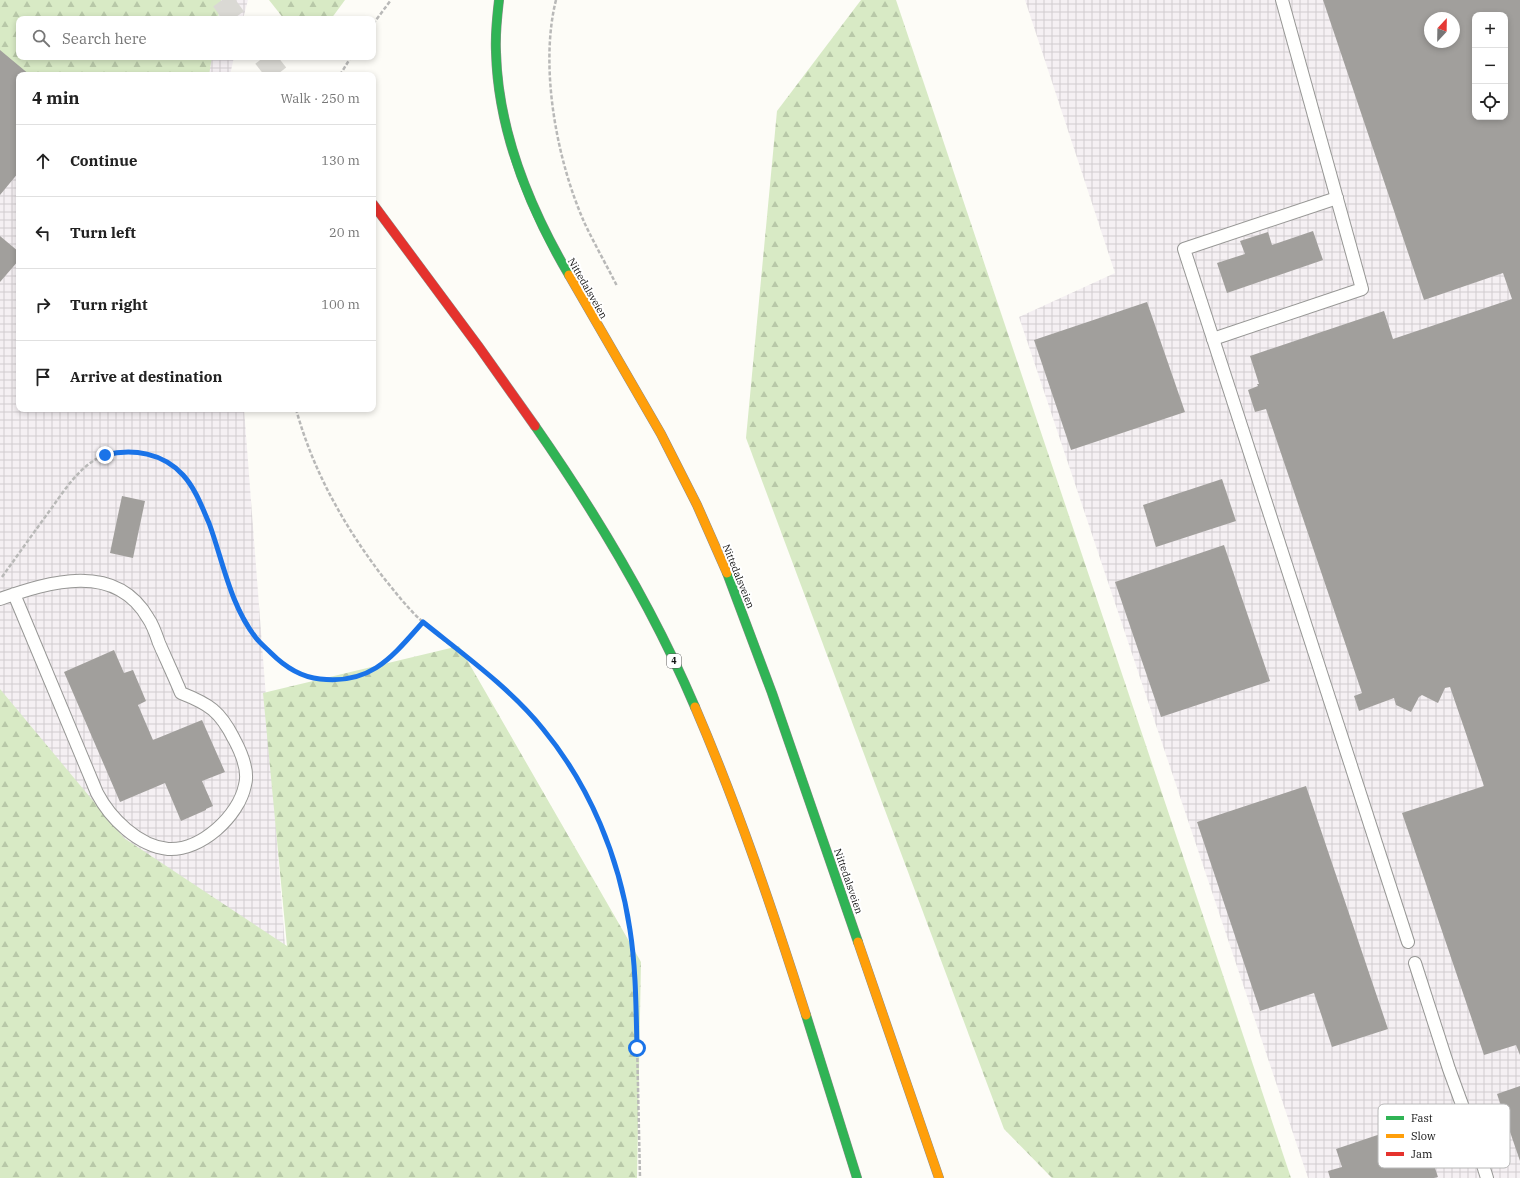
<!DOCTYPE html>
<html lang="en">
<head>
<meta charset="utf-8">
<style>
  body { margin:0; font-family:"IBM Plex Serif",serif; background:#f6f6f6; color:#222 }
  .controls { position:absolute; right:12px; top:12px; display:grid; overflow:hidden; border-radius:8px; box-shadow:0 2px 6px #0003 }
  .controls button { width:36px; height:36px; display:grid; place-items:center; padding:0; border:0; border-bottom:1px solid #e0e0e0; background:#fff; color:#222; font:20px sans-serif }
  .compass { position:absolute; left:1424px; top:12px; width:36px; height:36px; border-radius:50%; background:#fff; box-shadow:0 2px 6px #0003; rotate:22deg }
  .stop { position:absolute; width:12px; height:12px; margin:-9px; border:3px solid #1a73e8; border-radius:50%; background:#fff }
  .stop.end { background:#1a73e8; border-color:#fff; box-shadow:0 1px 4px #0008 }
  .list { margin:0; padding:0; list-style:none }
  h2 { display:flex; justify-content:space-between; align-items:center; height:52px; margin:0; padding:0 16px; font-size:17px }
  h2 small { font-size:13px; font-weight:400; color:#767676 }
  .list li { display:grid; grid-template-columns:26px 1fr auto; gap:12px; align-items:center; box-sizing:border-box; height:72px; padding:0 16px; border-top:1px solid #e0e0e0 }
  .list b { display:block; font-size:15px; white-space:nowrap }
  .list em { font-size:13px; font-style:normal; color:#767676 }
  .icon { flex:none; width:22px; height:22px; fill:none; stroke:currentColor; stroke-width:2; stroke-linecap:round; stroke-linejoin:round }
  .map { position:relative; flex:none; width:1520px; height:1178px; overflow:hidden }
  .search { position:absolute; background:#fff; box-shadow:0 2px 6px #0003; left:16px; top:16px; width:360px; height:44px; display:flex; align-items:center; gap:10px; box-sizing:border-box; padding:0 14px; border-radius:8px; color:#767676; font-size:15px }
  .panel { position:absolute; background:#fff; box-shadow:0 2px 6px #0003; left:16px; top:72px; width:360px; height:340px; border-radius:8px }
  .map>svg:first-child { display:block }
  .industrial { fill:url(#industrial-grid); fill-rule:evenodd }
  .forest { fill:url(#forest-firs) }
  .building { fill:#a19f9c; fill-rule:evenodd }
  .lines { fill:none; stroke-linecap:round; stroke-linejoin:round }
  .highway-tunnel { stroke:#dad9d4; stroke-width:22; stroke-dasharray:22 11; stroke-linecap:butt }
  .lane-casing { stroke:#979795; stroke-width:14 }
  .fast-casing { stroke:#8e8d8b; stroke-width:10 }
  .slow-casing { stroke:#8e8d8b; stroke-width:10 }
  .jam-casing { stroke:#8e8d8b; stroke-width:10 }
  .path { stroke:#b9b9b8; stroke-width:2.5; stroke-dasharray:4 2; stroke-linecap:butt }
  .lane { stroke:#fffffe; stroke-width:12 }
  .fast { stroke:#30b455; stroke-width:9 }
  .slow { stroke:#ff9f0a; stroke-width:9 }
  .jam { stroke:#e5322d; stroke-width:9 }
  .route { stroke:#1a73e8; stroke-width:5 }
  .labels { text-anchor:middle; stroke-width:4; stroke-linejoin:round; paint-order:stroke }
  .shield { fill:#fff; stroke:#585858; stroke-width:1 }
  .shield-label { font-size:9px; font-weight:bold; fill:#111 }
  .street-label { font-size:10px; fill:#111; stroke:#fff }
  .key { fill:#fff; stroke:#b8b8b8; stroke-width:1 }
  .key-label { font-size:11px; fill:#111 }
</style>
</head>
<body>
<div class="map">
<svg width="1520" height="1178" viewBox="0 0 1520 1178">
  <defs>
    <pattern id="industrial-grid" width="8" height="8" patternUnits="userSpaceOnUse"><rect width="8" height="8" fill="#f5f0f3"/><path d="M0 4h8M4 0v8" fill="none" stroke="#d1cdcf"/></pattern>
    <pattern id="forest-firs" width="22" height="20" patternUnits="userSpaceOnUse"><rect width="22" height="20" fill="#d8eac5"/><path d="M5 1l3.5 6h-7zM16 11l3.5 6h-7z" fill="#b8c8a8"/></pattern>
  </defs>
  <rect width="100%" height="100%" fill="#fdfcf7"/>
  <!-- industrial -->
  <g class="industrial">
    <polygon points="0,0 248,0 243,19 19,19 19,57 234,57 230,75 19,75 19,409 244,409 285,946 0,932"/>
    <path d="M1025 0H1520V1178H1308L1019 317 1115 273ZM1475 15H1505V117H1475ZM1430 18H1454V42H1430Z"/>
  </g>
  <!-- forest -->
  <g class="forest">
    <polygon points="0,0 221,0 218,19 19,19 19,57 212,57 209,75 19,75 0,62"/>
    <polygon points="269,0 345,0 331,19 284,19"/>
    <polygon points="861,0 896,0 1291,1178 1052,1178 1004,1129 746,438 777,111"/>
    <polygon points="459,646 641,962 637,1178 0,1178 0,689 124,838 287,946 263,693"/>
  </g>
  <!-- building -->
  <g class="building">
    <path d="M1323 0H1520V1055L1516 1045 1484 1055 1402 813 1484 786 1450 687 1445 688 1438 703 1422 695 1419 697 1411 712 1396 705 1394 698 1359 711 1354 696 1362 693 1266 409 1255 412 1248 390 1258 386 1257 384H1259L1250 356 1384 311 1393 339 1512 299 1503 273 1424 300ZM1475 15H1505V117H1475ZM1430 18H1454V42H1430Z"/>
    <polygon points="0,50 30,75 19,75 19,172 0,195"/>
    <polygon points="1313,231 1323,260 1227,293 1217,263 1245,254 1240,241 1268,232 1272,245"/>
    <polygon points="0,236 19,252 19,260 0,282"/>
    <polygon points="1147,302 1185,412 1071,450 1034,340"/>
    <polygon points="1222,479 1236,521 1156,547 1143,505"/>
    <polygon points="122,496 145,501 133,558 110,553"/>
    <polygon points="1224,545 1270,681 1161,717 1115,582"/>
    <polygon points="114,650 124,673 133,670 146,701 138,705 153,740 202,720 225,772 202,781 213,806 206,809 206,810 181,821 165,783 120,802 64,672"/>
    <polygon points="1306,786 1388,1029 1332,1047 1314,993 1260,1011 1197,822"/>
    <polygon points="1520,1086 1520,1161 1497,1094"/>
    <polygon points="1419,1121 1438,1177 1434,1178 1330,1178 1328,1171 1342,1167 1336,1149"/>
  </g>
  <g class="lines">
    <!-- highway-tunnel -->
    <g class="highway-tunnel">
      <polyline points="222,0 236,19"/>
      <polyline points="264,57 278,75"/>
    </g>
    <!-- lane casing -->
    <g class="lane-casing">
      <g id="lane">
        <polyline points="1337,198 1184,249 1408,942"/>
        <polyline points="1213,339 1362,289 1282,0"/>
        <path d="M0 599C49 582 115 561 148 618 153 625 156 634 159 643 166 659 174 676 181 693 209 704 220 711 234 739 241 752 249 771 245 785 239 816 201 851 168 849 138 846 110 818 97 793L14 594"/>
        <polyline points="1415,963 1449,1069 1476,1143 1487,1178"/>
      </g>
    </g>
    <!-- fast casing -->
    <g class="fast-casing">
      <g id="fast">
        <path d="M499 0C497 17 495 34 496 52 498 131 529 207 569 275"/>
        <path d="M535 426C597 515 653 608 695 707"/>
        <polyline points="727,573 772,693 858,942"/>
        <polyline points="806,1015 857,1178"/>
      </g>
    </g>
    <!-- slow casing -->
    <g class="slow-casing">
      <g id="slow">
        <polyline points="569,275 661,434 697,505 727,573"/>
        <path d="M695 707C738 807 773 911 806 1015"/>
        <polyline points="858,942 939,1178"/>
      </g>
    </g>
    <!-- jam casing -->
    <g class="jam-casing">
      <polyline id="jam" points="373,204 479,347 535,426"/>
    </g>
    <!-- path -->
    <g class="path">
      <path d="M556 0C539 67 557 162 585 224 595 245 607 266 617 286"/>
      <polyline points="373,24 391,0"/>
      <polyline points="340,75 351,57"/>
      <path d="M296 409C313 471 344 526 383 577 396 593 409 610 424 623 446 643 471 660 493 679 528 708 559 744 581 784 606 828 623 879 630 930 635 967 636 1004 637 1041 638 1086 639 1132 640 1178"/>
      <path d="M2 577C17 556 32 535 48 513 62 494 75 472 96 459 110 451 126 450 142 453 206 465 212 544 233 594 242 616 253 635 270 652 284 667 300 677 321 679 372 685 393 657 423 622"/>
    </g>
    <!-- lane -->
    <use href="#lane" class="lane"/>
    <!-- fast -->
    <use href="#fast" class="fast"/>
    <!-- slow -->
    <use href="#slow" class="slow"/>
    <!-- jam -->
    <use href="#jam" class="jam"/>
  </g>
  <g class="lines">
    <!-- route -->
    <path class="route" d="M105 455C133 448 163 453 183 475 195 488 202 507 209 523 223 561 230 605 256 638 260 643 266 648 271 653 285 667 300 677 320 679 371 685 392 657 423 622 464 655 510 688 543 729 590 786 619 857 630 930 636 968 636 1009 637 1048"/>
  </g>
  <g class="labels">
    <!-- shield labels -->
    <rect class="shield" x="667" y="654" width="14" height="14" rx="3"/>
    <g class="shield-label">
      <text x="674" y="664">4</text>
    </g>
    <!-- street labels -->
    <g class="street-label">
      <text transform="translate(588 288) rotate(60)" y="4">Nittedalsveien</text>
      <text transform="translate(739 576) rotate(68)" y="4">Nittedalsveien</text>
      <text transform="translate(849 881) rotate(71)" y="4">Nittedalsveien</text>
    </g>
  </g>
  <!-- legend -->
  <rect x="1378" y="1104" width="132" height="64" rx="6" class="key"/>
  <rect x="1386" y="1116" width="18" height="4" fill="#30b455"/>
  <rect x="1386" y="1134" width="18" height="4" fill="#ff9f0a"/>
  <rect x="1386" y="1152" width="18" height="4" fill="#e5322d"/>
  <g class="key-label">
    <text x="1411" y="1122">Fast</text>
    <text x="1411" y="1140">Slow</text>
    <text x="1411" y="1158">Jam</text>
  </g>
</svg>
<div class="controls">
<button>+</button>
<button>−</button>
<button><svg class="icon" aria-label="locate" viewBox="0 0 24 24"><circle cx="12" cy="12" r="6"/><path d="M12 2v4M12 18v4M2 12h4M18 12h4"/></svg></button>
</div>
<svg class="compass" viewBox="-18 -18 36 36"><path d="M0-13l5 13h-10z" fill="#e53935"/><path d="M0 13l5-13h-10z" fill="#767676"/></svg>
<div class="stop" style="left:637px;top:1048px"></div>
<div class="stop end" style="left:105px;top:455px"></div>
<div class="search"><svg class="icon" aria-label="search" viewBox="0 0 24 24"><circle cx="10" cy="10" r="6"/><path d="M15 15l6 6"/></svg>Search here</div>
<section class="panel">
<h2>4 min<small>Walk · 250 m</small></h2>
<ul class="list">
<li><svg class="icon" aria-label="ahead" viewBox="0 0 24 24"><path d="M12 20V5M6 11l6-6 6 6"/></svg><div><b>Continue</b></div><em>130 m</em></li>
<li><svg class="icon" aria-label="left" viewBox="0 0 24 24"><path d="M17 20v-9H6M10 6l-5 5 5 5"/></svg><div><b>Turn left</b></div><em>20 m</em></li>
<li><svg class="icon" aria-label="right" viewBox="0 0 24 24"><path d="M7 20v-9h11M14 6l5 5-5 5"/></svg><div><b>Turn right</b></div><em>100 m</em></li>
<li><svg class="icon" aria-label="arrive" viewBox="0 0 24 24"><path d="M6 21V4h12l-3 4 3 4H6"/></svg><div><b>Arrive at destination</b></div></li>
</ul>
</section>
</div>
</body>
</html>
